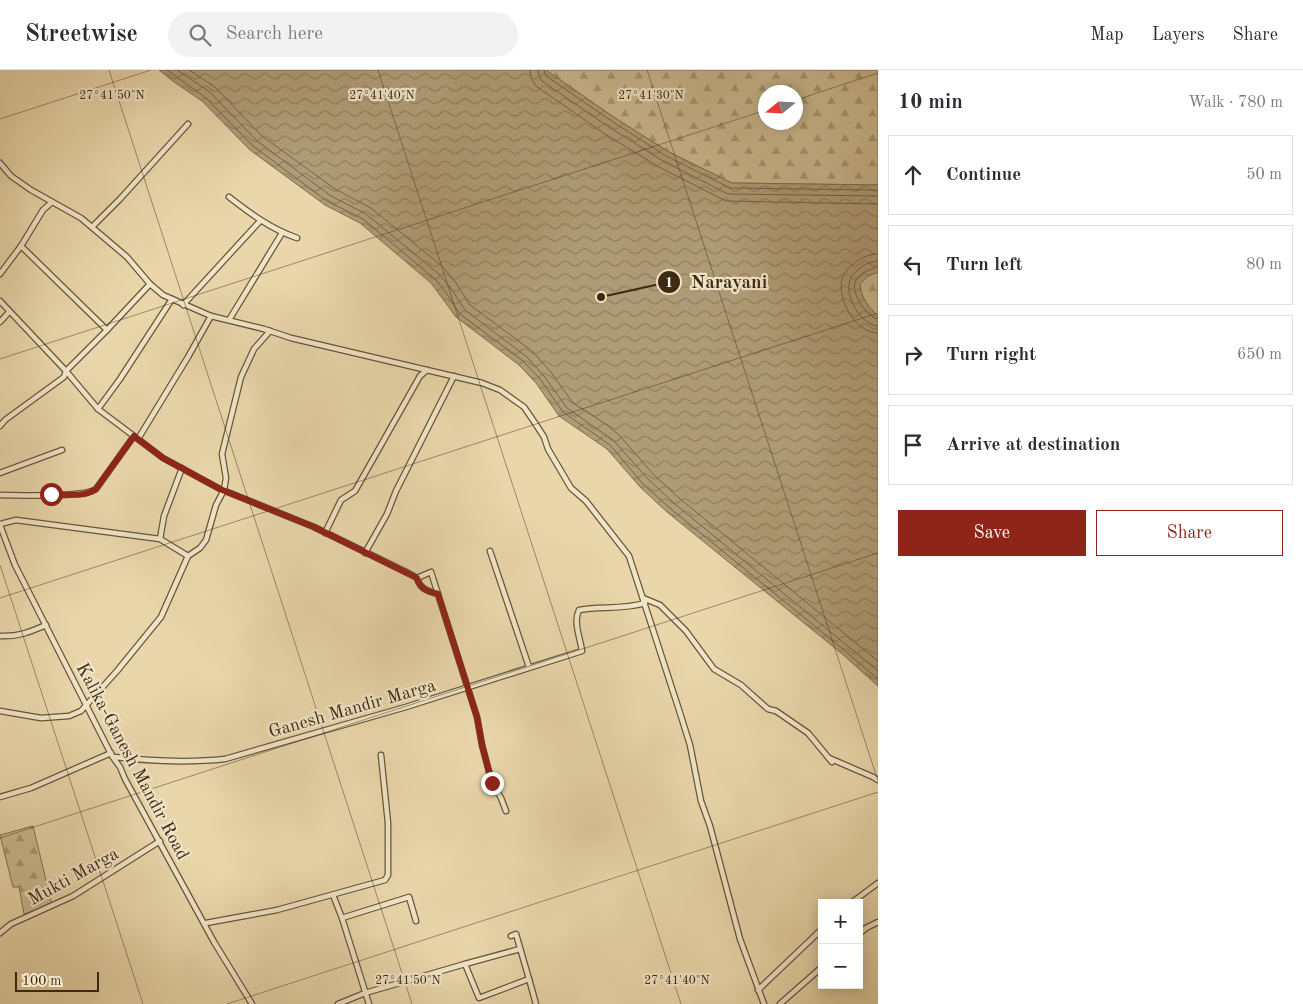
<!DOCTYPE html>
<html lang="en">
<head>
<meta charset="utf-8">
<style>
  body { margin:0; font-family:"Old Standard TT",serif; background:#f2f2f3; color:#2b2b33 }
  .controls { position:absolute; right:15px; bottom:15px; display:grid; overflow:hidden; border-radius:0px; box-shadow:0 2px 12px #0003 }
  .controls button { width:45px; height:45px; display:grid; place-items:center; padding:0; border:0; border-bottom:1px solid #e1e1e2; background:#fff; color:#2b2b33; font:25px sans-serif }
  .compass { position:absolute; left:758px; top:15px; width:45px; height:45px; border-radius:50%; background:#fff; box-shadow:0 2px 12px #0003; rotate:252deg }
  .scale { position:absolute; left:15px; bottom:12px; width:84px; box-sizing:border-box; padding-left:5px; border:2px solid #3d2a13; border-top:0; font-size:14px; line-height:18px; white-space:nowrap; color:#3d2a13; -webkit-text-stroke:4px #f1e5c8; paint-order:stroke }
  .stop { position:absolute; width:15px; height:15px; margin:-11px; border:4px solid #8f2418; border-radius:50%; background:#fff }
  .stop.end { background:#8f2418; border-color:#fff; box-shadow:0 1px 5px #0008 }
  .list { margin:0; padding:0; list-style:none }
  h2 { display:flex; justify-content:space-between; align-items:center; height:65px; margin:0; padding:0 20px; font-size:21px }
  h2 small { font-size:16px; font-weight:400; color:#7c7c81 }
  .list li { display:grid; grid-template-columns:32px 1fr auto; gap:15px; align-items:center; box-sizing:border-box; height:80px; margin:0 10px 10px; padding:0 10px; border:1px solid #e1e1e2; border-radius:0px }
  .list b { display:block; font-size:19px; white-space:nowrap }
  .list em { font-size:16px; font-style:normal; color:#7c7c81 }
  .actions { display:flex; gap:10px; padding:15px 20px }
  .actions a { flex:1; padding:11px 0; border:1px solid #8f2418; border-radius:0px; text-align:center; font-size:18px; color:#8f2418 }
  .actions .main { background:#8f2418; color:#fff }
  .icon { flex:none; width:28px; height:28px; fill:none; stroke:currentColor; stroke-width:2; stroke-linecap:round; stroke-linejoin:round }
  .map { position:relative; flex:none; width:878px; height:934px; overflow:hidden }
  header { display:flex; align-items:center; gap:30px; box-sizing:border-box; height:70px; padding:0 25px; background:#fff; border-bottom:1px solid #e1e1e2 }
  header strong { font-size:24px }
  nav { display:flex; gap:28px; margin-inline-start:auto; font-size:18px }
  .search { width:350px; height:45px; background:#f2f2f3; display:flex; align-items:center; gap:12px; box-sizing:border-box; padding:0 18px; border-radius:28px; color:#7c7c81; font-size:19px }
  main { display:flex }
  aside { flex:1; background:#fff }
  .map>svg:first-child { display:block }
  .forest { fill:url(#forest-firs); stroke:#847252; fill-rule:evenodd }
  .water { fill:url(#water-waves); stroke:#816e4f }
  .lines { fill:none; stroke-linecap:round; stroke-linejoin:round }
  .shore { stroke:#766345; stroke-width:1 }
  .minor-casing { stroke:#685539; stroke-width:7 }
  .minor { stroke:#f1e5c8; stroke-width:4.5 }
  .route { stroke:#8f2418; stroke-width:6 }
  .ticks { fill:none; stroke:#3d2a13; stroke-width:1; stroke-opacity:0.45 }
  .labels { text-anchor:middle; stroke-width:4.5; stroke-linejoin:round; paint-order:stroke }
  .street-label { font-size:18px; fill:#3d2a13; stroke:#f1e5c8 }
  .ticks-label { font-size:12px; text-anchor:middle; fill:#3d2a13; stroke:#f1e5c8; stroke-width:4.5; stroke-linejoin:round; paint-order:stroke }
  .leader { fill:none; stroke:#3d2a13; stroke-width:2 }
  .callout-dot { fill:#3d2a13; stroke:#f1e5c8; stroke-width:2 }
  .mark-label { font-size:15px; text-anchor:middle; font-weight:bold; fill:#fff }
  .callout-label { font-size:19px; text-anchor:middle; font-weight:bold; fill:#3d2a13; stroke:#f1e5c8; stroke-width:4.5; stroke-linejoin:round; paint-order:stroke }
</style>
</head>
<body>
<header>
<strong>Streetwise</strong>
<div class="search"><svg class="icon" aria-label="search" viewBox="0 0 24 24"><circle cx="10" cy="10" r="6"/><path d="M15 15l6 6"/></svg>Search here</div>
<nav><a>Map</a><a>Layers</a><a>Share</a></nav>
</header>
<main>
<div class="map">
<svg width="878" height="934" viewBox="0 0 878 934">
  <defs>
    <pattern id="forest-firs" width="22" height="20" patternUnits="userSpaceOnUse" patternTransform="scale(1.25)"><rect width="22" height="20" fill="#ccba91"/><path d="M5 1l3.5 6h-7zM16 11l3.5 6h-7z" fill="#a79775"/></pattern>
    <pattern id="water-waves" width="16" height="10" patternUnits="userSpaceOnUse" patternTransform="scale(1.25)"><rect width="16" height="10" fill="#af9c77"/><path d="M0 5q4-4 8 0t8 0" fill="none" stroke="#907f60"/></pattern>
  </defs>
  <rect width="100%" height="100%" fill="#e9d7ab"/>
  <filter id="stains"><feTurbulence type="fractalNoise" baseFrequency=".004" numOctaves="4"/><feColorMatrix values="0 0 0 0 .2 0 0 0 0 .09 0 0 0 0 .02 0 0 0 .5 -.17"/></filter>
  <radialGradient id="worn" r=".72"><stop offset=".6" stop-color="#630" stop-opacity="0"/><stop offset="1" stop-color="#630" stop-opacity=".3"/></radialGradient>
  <!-- forest -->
  <g class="forest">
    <path d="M546 0H878V115L732 113 669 82 615 48ZM766 22H796V52H766Z"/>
    <path d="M878 202V247C868 236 861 228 860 214L868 206Z"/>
    <polygon points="33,756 52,835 24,844 19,817 13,817 0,765"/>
  </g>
  <!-- water -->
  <path class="water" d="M159 0H546L615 48 669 82 732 113 878 115V202L868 206 860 214C861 228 868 236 878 247V616L841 583 667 442 641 418 607 379 559 346 536 313 519 295 456 247 431 213 360 153 325 135 250 80 202 31 174 12Z"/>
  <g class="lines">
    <!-- shore -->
    <g class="shore">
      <polyline points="167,0 205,27 253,76 327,131 363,149 435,209 445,221 460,244 523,291 540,309 563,342 610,375 644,415 671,439 844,580 878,609"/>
      <polyline points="177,0 210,22 257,71 331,126 366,144 439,204 450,217 465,240 527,287 544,306 567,338 614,371 649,410 675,434 878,601"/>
      <polyline points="189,0 215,17 262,66 335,119 371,138 444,198 456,213 470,235 532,281 550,301 573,333 607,355 619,365 654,405 679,428 878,591"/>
      <polyline points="530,0 531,8 536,16 605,64 659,97 726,131 878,134"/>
      <polyline points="538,0 539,6 542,11 609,57 663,91 728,124 878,126"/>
      <polyline points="544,0 546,6 613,52 666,86 730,118 878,120"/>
      <path d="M878 184C869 184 860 188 853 194 848 199 843 203 842 210 837 230 856 263 878 263"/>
      <path d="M878 191C872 191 865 194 860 198 856 202 851 205 850 210 844 226 861 255 878 256"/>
      <path d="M878 197C871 198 858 204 855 212 851 223 867 248 878 249"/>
    </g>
    <!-- minor casing -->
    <g class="minor-casing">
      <g id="minor">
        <polyline points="0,93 11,106 31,120 81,148 127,187 150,214 163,225 211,246 264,259 291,268 482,313 500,320 524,337 535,353 544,367 548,379 571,418 586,431 629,486 680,643 690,675 701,731 710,756 740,869 764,934"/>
        <path d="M229 127C251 144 271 159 297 168"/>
        <polyline points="92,157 120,129 188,54"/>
        <polyline points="21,176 107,260"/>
        <polyline points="0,204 21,176 43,140 52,132"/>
        <path d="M0 231 66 301 98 339 163 388 220 419 314 457 410 504 417 508C420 519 427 521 438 524"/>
        <polyline points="183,235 260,151"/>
        <polyline points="229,250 282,163"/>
        <polyline points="0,252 9,242"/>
        <polyline points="98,339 120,309 172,229"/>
        <polyline points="0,356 5,350 64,307 66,301 107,260 150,214"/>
        <polyline points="138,369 188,287 211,246"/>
        <polyline points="0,403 62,380"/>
        <path d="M0 425C19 425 84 428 96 419L134 366"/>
        <polyline points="0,454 16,450 160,469 188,486"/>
        <polyline points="0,455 15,495 112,686 120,697 125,709 214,872 252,934"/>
        <polyline points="325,463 341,430 355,421 420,306 427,300"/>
        <polyline points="160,469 164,446 182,398"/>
        <polyline points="490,481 529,597"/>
        <polyline points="365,483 387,444 396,421 454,306"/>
        <polyline points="417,508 431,502 477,647 482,675 492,713 501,728 506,741"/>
        <polyline points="643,528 660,535 686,561 714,599 741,615 768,639 776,641 808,663 832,692"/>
        <path d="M0 566C18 567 30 562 46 555"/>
        <polyline points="0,641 41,648 69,646 81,641 117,601 161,547 188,486 200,478 206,470 216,435 224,420 226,408 222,384 241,307 254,279 270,261"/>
        <path d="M114 687C150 691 188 693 225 689L406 637 582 581C580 567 573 552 579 540 601 536 623 540 645 533"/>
        <polyline points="829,688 873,707 878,710"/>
        <polyline points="0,727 31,718 111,683"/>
        <polyline points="333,825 342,848 369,934"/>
        <polyline points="851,833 878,813"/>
        <polyline points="342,848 409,827 416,851"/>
        <polyline points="206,853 277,840 385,810 388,805 388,753 381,685"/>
        <polyline points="0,863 11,854 73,826 160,771"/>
        <polyline points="859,864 866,858 878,852"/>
        <polyline points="511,866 516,864 529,909"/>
        <polyline points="465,894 520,879"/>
        <polyline points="758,920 822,859"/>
        <polyline points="338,934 365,923 465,894 479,928 529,909 536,934"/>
        <polyline points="780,934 822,897"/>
      </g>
    </g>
    <!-- minor -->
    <use href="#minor" class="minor"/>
  </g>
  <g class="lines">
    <!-- route -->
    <path class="route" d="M51 424C66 424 84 428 96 419L134 366 163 388 220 419 314 457 417 508C420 519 427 521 438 524L477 647 482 675 492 713"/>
  </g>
  <!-- ticks -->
  <path class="ticks" d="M109 0 412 934M378 0 681 934M647 0 878 711M796 30 878 3M0 49 151 0M0 289 766 40M0 495 143 934M0 528 878 243M0 768 878 483M227 934 878 722"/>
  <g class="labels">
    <!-- street labels -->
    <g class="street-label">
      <text transform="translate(352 638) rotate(-16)" y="6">Ganesh Mandir Marga</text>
      <text transform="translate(133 691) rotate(62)" y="6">Kalika-Ganesh Mandir Road</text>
      <text transform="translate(73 806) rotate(-29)" y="6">Mukti Marga</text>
    </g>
  </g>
  <g class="ticks-label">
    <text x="112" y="29">27°41'50"N</text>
    <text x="382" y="29">27°41'40"N</text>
    <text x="651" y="29">27°41'30"N</text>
    <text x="408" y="914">27°41'50"N</text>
    <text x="677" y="914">27°41'40"N</text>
  </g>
  <!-- callouts -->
  <path class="leader" d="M601 227L669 212"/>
  <g class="callout-dot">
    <circle cx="601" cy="227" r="5"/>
    <circle cx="669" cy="212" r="12"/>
  </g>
  <g class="mark-label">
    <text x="669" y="217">1</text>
  </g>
  <g class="callout-label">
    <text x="729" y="218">Narayani</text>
  </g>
  <rect width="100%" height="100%" filter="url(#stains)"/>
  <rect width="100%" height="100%" fill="url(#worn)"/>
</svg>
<div class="controls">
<button>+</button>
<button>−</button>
</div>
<svg class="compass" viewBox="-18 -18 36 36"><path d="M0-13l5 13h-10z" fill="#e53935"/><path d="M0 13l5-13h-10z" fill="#7c7c81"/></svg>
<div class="scale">100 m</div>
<div class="stop" style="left:51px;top:424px"></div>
<div class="stop end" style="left:492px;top:713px"></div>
</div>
<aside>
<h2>10 min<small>Walk · 780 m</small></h2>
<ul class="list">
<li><svg class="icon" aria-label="ahead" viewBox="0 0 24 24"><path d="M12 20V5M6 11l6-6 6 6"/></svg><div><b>Continue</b></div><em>50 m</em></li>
<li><svg class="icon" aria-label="left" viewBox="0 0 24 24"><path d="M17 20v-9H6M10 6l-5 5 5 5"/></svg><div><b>Turn left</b></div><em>80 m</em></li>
<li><svg class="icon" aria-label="right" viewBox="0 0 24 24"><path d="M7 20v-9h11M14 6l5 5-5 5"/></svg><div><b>Turn right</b></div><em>650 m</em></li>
<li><svg class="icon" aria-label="arrive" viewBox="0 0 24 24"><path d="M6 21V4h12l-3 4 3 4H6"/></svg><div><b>Arrive at destination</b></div></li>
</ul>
<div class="actions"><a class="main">Save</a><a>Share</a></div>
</aside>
</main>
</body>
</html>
